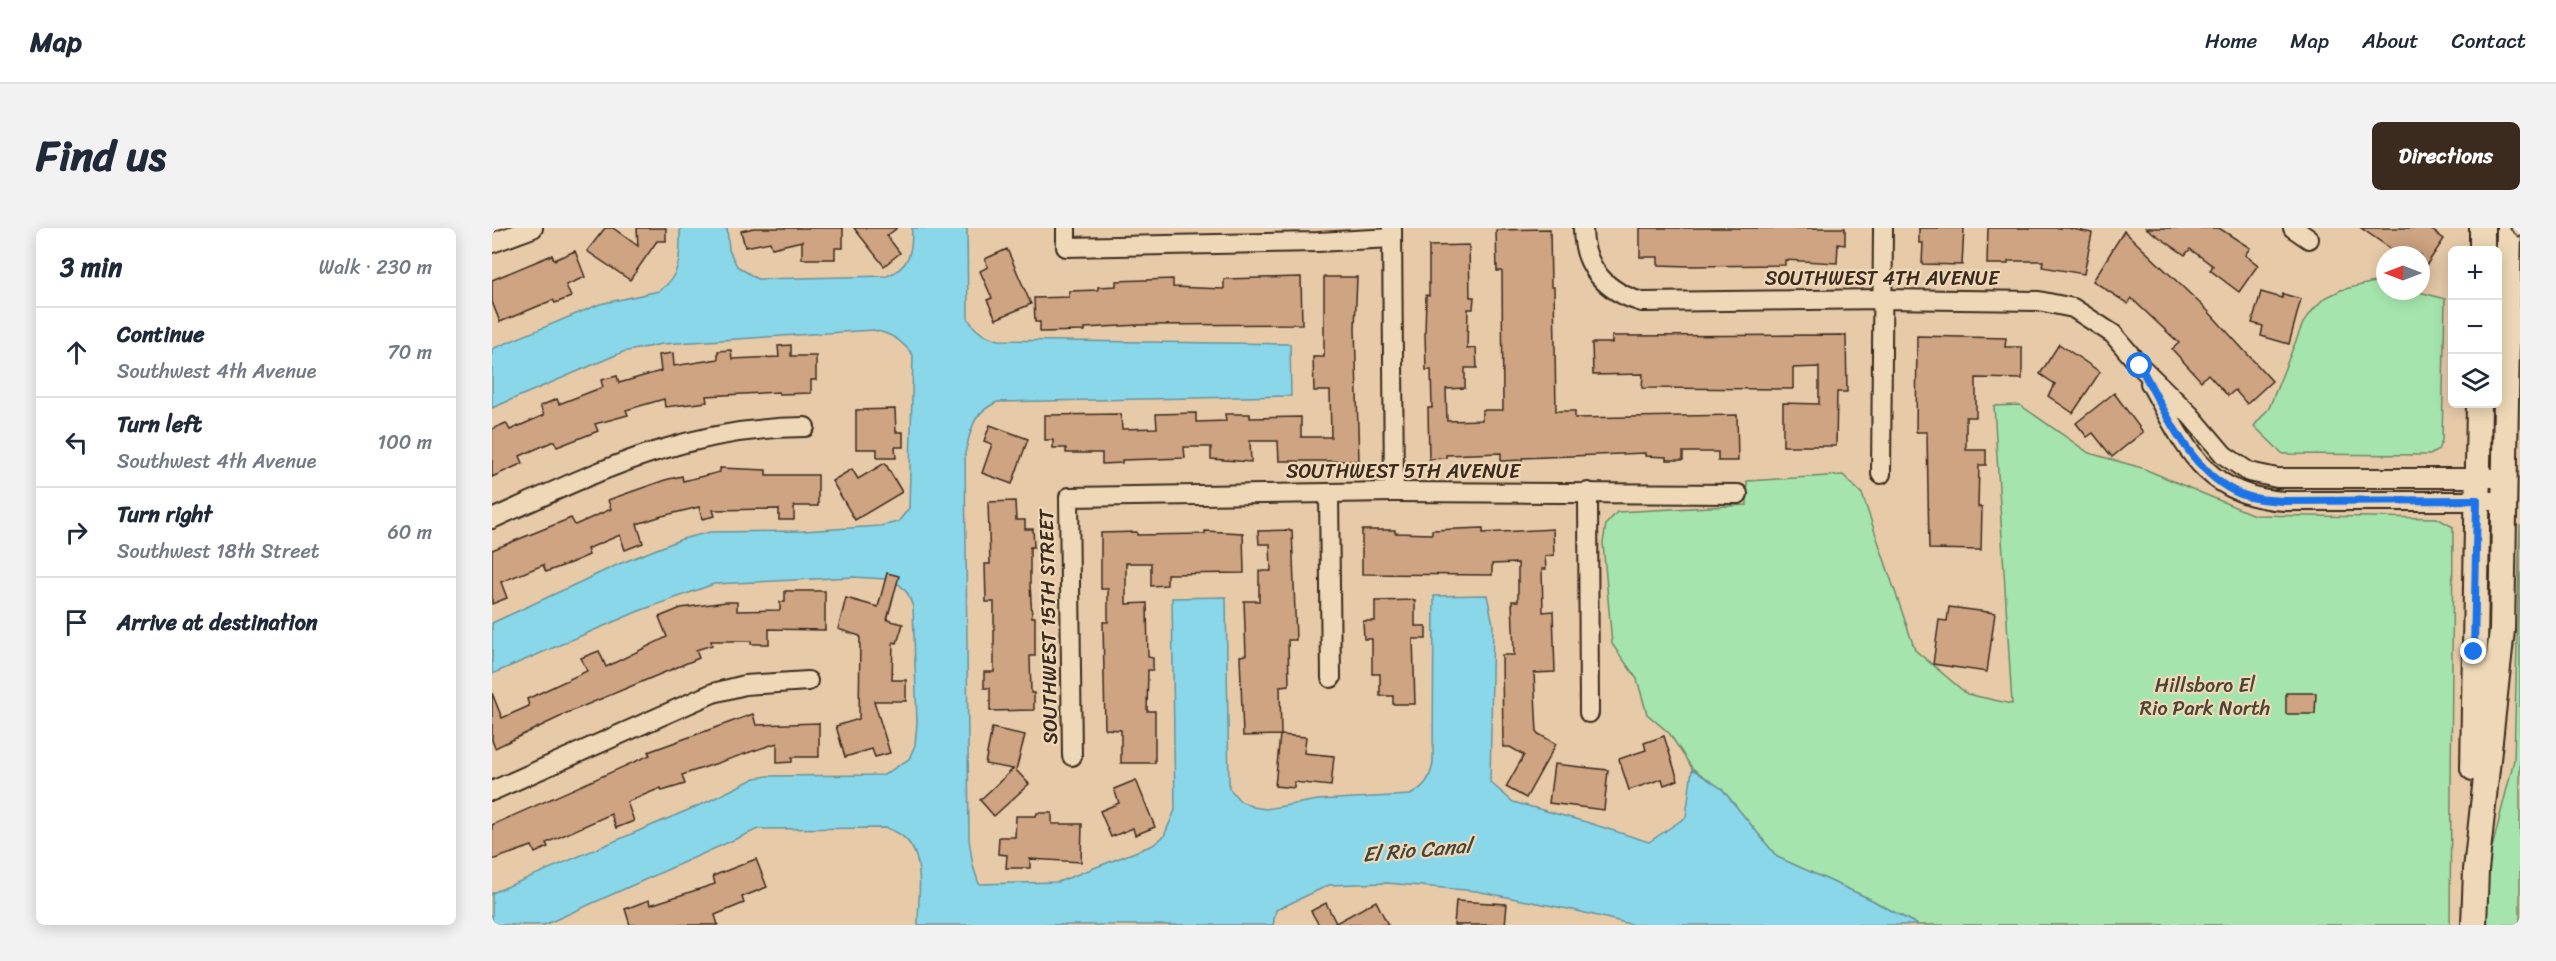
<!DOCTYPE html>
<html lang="en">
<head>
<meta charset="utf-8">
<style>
  body { margin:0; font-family:Sriracha,sans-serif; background:#f2f2f3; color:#1f2937 }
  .controls { position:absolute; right:18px; top:18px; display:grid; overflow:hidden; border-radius:9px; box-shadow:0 3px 15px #0003 }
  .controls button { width:54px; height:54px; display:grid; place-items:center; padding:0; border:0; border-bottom:2px solid #e0e1e3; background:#fff; color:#1f2937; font:30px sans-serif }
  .compass { position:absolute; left:1884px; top:18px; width:54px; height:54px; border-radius:50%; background:#fff; box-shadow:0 3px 15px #0003; rotate:270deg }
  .stop { position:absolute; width:18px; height:18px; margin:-14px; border:4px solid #1a73e8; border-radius:50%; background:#fff }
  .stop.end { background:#1a73e8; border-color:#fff; box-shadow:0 2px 6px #0008 }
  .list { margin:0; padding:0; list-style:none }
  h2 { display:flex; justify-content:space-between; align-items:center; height:78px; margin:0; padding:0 24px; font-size:26px }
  h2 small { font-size:20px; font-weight:400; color:#747a83 }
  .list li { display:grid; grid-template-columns:39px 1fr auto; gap:18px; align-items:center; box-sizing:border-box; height:90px; padding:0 24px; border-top:2px solid #e0e1e3 }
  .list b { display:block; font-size:22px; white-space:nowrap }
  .list p { margin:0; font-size:20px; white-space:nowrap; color:#747a83 }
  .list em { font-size:20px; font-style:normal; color:#747a83 }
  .icon { flex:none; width:33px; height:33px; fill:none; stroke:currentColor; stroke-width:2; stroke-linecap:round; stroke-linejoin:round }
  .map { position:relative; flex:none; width:2028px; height:697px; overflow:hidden; border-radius:9px }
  header { display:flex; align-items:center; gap:36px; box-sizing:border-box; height:84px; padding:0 30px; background:#fff; border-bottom:2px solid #e0e1e3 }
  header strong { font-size:28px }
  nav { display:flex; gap:33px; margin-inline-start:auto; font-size:21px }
  .intro { display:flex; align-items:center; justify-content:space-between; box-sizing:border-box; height:144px; padding:0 36px }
  h1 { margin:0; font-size:42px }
  .button { padding:15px 27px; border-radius:9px; background:#3b2a1e; color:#fff; font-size:21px; font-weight:700 }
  main { display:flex; gap:36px; padding:0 36px }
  aside { flex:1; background:#fff; border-radius:9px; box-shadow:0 3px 15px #0003 }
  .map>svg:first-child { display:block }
  .green { fill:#a5e4ac; stroke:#708765; stroke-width:1.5 }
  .water { fill:#89d7e9; stroke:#6a9298; stroke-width:1.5 }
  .building { fill:#cea482; stroke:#3b2a1e; stroke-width:1.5 }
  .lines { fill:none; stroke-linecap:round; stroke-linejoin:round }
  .street-casing { stroke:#3b2a1e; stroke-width:22 }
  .secondary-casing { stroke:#3b2a1e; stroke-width:28 }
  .street { stroke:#eed8b7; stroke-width:18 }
  .secondary { stroke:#eed8b7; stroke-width:24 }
  .rail-casing { stroke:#3b2a1e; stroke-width:7 }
  .rail { stroke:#eed8b7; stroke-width:4.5; stroke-dasharray:14; stroke-linecap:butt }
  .route { stroke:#1a73e8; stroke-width:8 }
  .labels { text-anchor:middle; stroke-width:4.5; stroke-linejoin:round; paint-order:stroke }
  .street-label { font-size:20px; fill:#3b2a1e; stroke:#eed8b7 }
  .park-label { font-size:20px; fill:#4b4633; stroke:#eed8b7 }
  .water-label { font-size:21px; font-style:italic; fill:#47443c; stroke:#eed8b7 }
</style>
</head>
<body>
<header>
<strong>Map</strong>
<nav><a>Home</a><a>Map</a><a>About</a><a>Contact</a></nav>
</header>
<div class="intro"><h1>Find us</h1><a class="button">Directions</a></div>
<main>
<aside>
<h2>3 min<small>Walk · 230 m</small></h2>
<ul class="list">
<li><svg class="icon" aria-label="ahead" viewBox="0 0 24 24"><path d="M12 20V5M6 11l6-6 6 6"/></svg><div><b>Continue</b><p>Southwest 4th Avenue</p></div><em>70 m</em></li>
<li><svg class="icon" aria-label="left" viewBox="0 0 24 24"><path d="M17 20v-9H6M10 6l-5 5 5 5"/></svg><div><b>Turn left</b><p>Southwest 4th Avenue</p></div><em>100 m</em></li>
<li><svg class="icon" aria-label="right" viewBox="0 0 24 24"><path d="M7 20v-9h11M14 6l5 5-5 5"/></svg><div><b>Turn right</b><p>Southwest 18th Street</p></div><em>60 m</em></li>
<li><svg class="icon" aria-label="arrive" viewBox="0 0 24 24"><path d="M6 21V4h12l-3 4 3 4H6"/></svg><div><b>Arrive at destination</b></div></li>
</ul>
</aside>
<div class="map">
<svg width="2028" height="697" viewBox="0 0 2028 697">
  <rect width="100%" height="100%" fill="#e7cba9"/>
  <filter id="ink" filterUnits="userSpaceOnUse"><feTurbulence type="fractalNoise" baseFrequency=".0167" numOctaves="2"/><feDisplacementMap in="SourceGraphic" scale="12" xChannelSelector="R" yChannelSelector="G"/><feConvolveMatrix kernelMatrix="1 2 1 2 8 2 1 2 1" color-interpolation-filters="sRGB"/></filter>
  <g filter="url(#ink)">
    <!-- green -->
    <g class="green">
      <polygon points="1882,54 1893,56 1893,63 1924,63 1953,71 1950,212 1946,222 1938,227 1791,226 1762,198 1777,180 1811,95 1821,82 1831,71 1849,62"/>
      <polygon points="1528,177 1597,225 1650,240 1762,287 1945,290 1961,299 1958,697 1426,697 1376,670 1285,629 1230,561 1200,540 1177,505 1155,486 1145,451 1120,416 1111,315 1114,296 1125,284 1255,277 1255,253 1351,247 1370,266 1423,422 1475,466 1520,476 1502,178"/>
      <polygon points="2028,297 2028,697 1994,697 1996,636 2022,532"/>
    </g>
    <!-- water -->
    <path class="water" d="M188 0H235L237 22 245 38 265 51 395 48C418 39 420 24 420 0H475L476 90C483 104 493 108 507 112L798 116 799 168 505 174C480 186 480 199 473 225L477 611 481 638 487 656 566 654 661 617 672 608 683 582 680 370 734 369 737 560 748 573 761 579 774 581 826 572 918 567C933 559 938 551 941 535L942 368 995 367 1001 396 998 554 1021 574 1094 594 1157 614 1194 589 1200 541 1230 561 1285 629 1376 670 1426 697H1142L1081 682 984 663 895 655 837 657 784 682 781 697H426C426 661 438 613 394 600L266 601 52 697H0V665L215 574 263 550 276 548 392 547 417 531 423 517 425 495 421 379 416 366 408 357 394 351 361 349 222 356 147 383 0 446V395L127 336 190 311 218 304 311 303 388 298 406 294 417 280 421 127C409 112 400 106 381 102L170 116 131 124 0 180V121L108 76 167 63C190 48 188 25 188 0Z"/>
    <!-- building -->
    <g class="building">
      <polygon points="113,0 121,0 146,18 145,0 174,0 174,13 165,13 138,52 95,23"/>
      <polygon points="262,0 351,0 351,20 343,20 343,31 310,31 310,13 280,20 278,14 253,19 249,3"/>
      <polygon points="362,0 405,0 395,8 408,25 392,38"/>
      <polygon points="1148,0 1353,0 1353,17 1346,16 1345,35 1293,32 1293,37 1197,38 1166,37 1166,29 1148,29"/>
      <polygon points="1427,0 1472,0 1470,37 1430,36 1431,15 1427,15"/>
      <polygon points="1496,0 1576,0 1600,5 1592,46 1550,39 1551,33 1516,33 1516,36 1495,36"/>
      <polygon points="1654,0 1727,0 1758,20 1753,27 1766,37 1747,64 1718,42 1721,38 1698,21 1693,27"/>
      <polygon points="1869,0 1937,0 1952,11 1929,45 1929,27 1895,27 1899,21"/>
      <polygon points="1058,1 1059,59 1062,59 1064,183 1083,183 1083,190 1245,187 1246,233 1226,233 1226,224 1191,224 1191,232 1174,232 1174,229 1153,228 1153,225 1030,230 1030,232 1009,233 1009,225 954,227 954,230 937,231 936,180 940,180 939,142 934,142 933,106 934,67 937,68 937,18 977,17 978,69 982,69 981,81 976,81 975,121 984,120 985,140 973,140 973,160 954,161 955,193 990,192 990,182 1011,182 1010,43 1005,43 1004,2"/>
      <polygon points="1632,3 1716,83 1780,153 1755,176 1743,162 1736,168 1716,146 1709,153 1680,121 1687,115 1639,70 1636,76 1601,53"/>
      <polygon points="515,21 539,76 504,91 495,72 500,70 488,43 496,39 493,31"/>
      <polygon points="83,23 93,49 74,57 79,69 63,75 61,72 8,94 0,74 0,52 60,27 62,32"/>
      <polygon points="809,49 810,96 647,97 593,100 593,103 548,104 548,94 543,94 542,70 577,69 577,63 606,62 606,59 624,58 624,53 681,51 681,59 732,61 732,51"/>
      <polygon points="832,49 865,49 863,100 867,233 787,233 786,213 758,213 759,234 719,231 719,219 692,219 693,230 630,232 630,235 610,236 610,225 574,225 574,220 561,220 561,212 553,212 553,187 629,186 630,201 665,200 664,186 704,185 704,194 734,193 733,186 758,186 758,190 809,189 809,209 839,209 838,163 822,163 821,129 832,129"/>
      <polygon points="1769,64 1790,70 1791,66 1809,71 1797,116 1769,108 1771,98 1760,95"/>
      <polygon points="1354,107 1355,164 1345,164 1344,218 1291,218 1291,175 1327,176 1327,139 1301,140 1301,161 1150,160 1151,146 1101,147 1100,115 1120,115 1120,108"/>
      <polygon points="1425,108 1514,110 1513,119 1530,119 1530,151 1484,150 1484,189 1474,189 1474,222 1494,222 1494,237 1487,237 1486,279 1490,279 1489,322 1437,321 1435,204 1424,204"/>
      <polygon points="1567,116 1608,144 1581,185 1556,168 1563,156 1548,146"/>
      <polygon points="299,117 299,128 324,128 324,152 319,152 319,165 287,166 287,164 214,168 215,174 173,179 172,171 134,182 136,187 103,196 106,203 65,219 62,213 28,228 31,235 0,249 0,201 14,195 18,202 52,187 48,178 65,171 67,176 111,159 109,152 125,148 127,155 169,143 167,127 181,125 182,138 226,131 226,123 239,122 240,131 287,129 286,118"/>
      <polygon points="1622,165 1651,204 1620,229 1601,205 1595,209 1584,195"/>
      <polygon points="403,181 404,204 411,204 411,219 403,219 404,230 385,230 385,221 364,221 364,182"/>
      <polygon points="498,197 536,211 520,256 490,245 500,216 492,213"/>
      <polygon points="393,235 410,264 363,292 340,253 360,241 366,251"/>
      <polygon points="228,240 274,242 274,247 326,247 326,278 302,278 302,292 287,292 287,281 221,282 223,288 210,291 207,279 170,288 145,296 151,315 133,322 128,307 95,321 97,327 81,334 54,344 51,337 9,354 15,370 0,376 0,322 79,290 83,297 119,281 116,272 173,252 190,248 191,253 228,244"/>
      <polygon points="523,273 524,292 533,292 533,301 541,301 542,319 538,319 538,356 540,389 543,389 543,428 538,428 539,465 542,465 542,482 498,483 498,460 492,460 492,444 502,444 502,374 494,374 493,336 498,336 496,274"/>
      <polygon points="991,300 991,305 1061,301 1062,327 1053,328 1054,341 1050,341 1051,384 1061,383 1063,444 1042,445 1045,505 1064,516 1034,570 1014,559 1032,527 1018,519 1011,519 1010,427 1022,427 1020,373 1026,373 1026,335 1000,336 1000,347 870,346 870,302 903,302 903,305 940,306 940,302"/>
      <polygon points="800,302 804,412 796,412 797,457 788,458 789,507 814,509 812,525 842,528 839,558 802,554 802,560 783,558 788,507 751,508 748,428 754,427 752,373 767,373 767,343 779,343 778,316 767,316 766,303"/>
      <polygon points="713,303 751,305 752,345 675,346 675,357 659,358 659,335 634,335 634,376 655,375 656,429 661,430 661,442 656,442 655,483 663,483 663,535 629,535 629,502 613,501 611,394 616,394 616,361 609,361 609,305 645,304 645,307 713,306"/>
      <polygon points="395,345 407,348 395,392 411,396 405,415 401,414 400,452 414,452 414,473 382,473 398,525 383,529 380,521 353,529 344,498 367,491 368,408 346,401 354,370 386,379"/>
      <polygon points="293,363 333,363 333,402 277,401 277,416 259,416 259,413 219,413 220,417 204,422 207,430 70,487 70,488 3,520 0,512 0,465 10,490 37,478 35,471 95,443 89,430 107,423 114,439 175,409 167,389 189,380 234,374 245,374 245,383 288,382 288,374 293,374"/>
      <polygon points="923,372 923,398 934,398 934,411 921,411 923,476 901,476 901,468 888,468 888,446 880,446 880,411 872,411 871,393 883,393 883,373"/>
      <polygon points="1457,379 1503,385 1495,444 1441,436 1447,392 1455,393"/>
      <polygon points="1794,465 1824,465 1823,486 1794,486"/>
      <polygon points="261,486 264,497 327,495 327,529 300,529 300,534 285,535 285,515 190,547 193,556 170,563 169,560 135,574 142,593 124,600 119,586 54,615 56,619 43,625 40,618 0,632 0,597 158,527 156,524"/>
      <polygon points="500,500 533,507 524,542 537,556 502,588 488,572 521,541 493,536"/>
      <polygon points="1172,508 1186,552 1172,557 1170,551 1137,562 1127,531 1154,522 1152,515"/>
      <polygon points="1062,536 1116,542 1112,582 1057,575"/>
      <polygon points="644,552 663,599 643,607 641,600 619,609 608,583 627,575 622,561"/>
      <polygon points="545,585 560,585 560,596 590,596 589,634 538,631 538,640 514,640 515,627 506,626 507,609 523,609 524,588 544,588"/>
      <polygon points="264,631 275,659 250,669 252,675 223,687 226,697 138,697 133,681 157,672 158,677 223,656 221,648"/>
      <polygon points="884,673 896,697 827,697 819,683 834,675 844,695"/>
      <polygon points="964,673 1015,676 1013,697 962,697"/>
    </g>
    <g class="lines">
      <!-- street casing -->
      <g class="street-casing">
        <g id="street">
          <polyline points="574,0 574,19 825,14 900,10"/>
          <polyline points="900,0 902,264"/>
          <path d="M1091 0C1091 39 1114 64 1150 74L1390 71 1547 73 1581 80 1621 106 1648 138 1698 187 1732 227 1757 244 1785 250H2012"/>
          <polyline points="1801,0 1817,11"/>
          <polyline points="0,15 41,0"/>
          <path d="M1658 155C1693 218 1712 268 1792 273H2011"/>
          <polyline points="1389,246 1391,0"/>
          <polyline points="1096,264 1097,485"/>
          <polyline points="837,265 839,450"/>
          <path d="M0 291C107 243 192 200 313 199"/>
          <polyline points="580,528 577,269 902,264 1246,266"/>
          <polyline points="0,563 221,465 253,457 316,453"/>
        </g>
      </g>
      <!-- secondary casing -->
      <g class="secondary-casing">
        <g id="secondary">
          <polyline points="1990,22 1990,0"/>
          <polyline points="1981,540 1987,176"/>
          <polyline points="1982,697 1984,642 2010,402 2017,0"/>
        </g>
      </g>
      <!-- street -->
      <use href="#street" class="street"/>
      <!-- secondary -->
      <use href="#secondary" class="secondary"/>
      <!-- rail casing -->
      <g class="rail-casing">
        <polyline id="rail" points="2021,0 2028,6"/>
      </g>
      <!-- rail -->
      <use href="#rail" class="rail"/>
    </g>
  </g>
  <g class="lines" filter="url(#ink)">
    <!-- route -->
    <path class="route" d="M1648 138C1672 181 1696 240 1742 263 1757 271 1774 272 1792 273L1985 272 1982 424"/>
  </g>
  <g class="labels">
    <!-- street labels -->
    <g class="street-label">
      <text x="1390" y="57">SOUTHWEST 4TH AVENUE</text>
      <text x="911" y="250">SOUTHWEST 5TH AVENUE</text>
      <text transform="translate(556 399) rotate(-91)" y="7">SOUTHWEST 15TH STREET</text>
    </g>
    <!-- park labels -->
    <g class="park-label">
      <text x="1713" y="464">Hillsboro El<tspan x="1713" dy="23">Rio Park North</tspan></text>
    </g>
    <!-- water labels -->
    <g class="water-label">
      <text transform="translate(925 622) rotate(-5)" y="7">El Rio Canal</text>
    </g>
  </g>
</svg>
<div class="controls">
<button>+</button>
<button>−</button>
<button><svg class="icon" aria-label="layers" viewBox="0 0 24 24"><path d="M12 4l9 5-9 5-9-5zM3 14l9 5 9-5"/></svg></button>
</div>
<svg class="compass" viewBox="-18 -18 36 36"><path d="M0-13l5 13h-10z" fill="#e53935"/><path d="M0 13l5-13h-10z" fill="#747a83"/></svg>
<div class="stop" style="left:1648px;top:138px"></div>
<div class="stop end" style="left:1982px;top:424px"></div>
</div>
</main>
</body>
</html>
